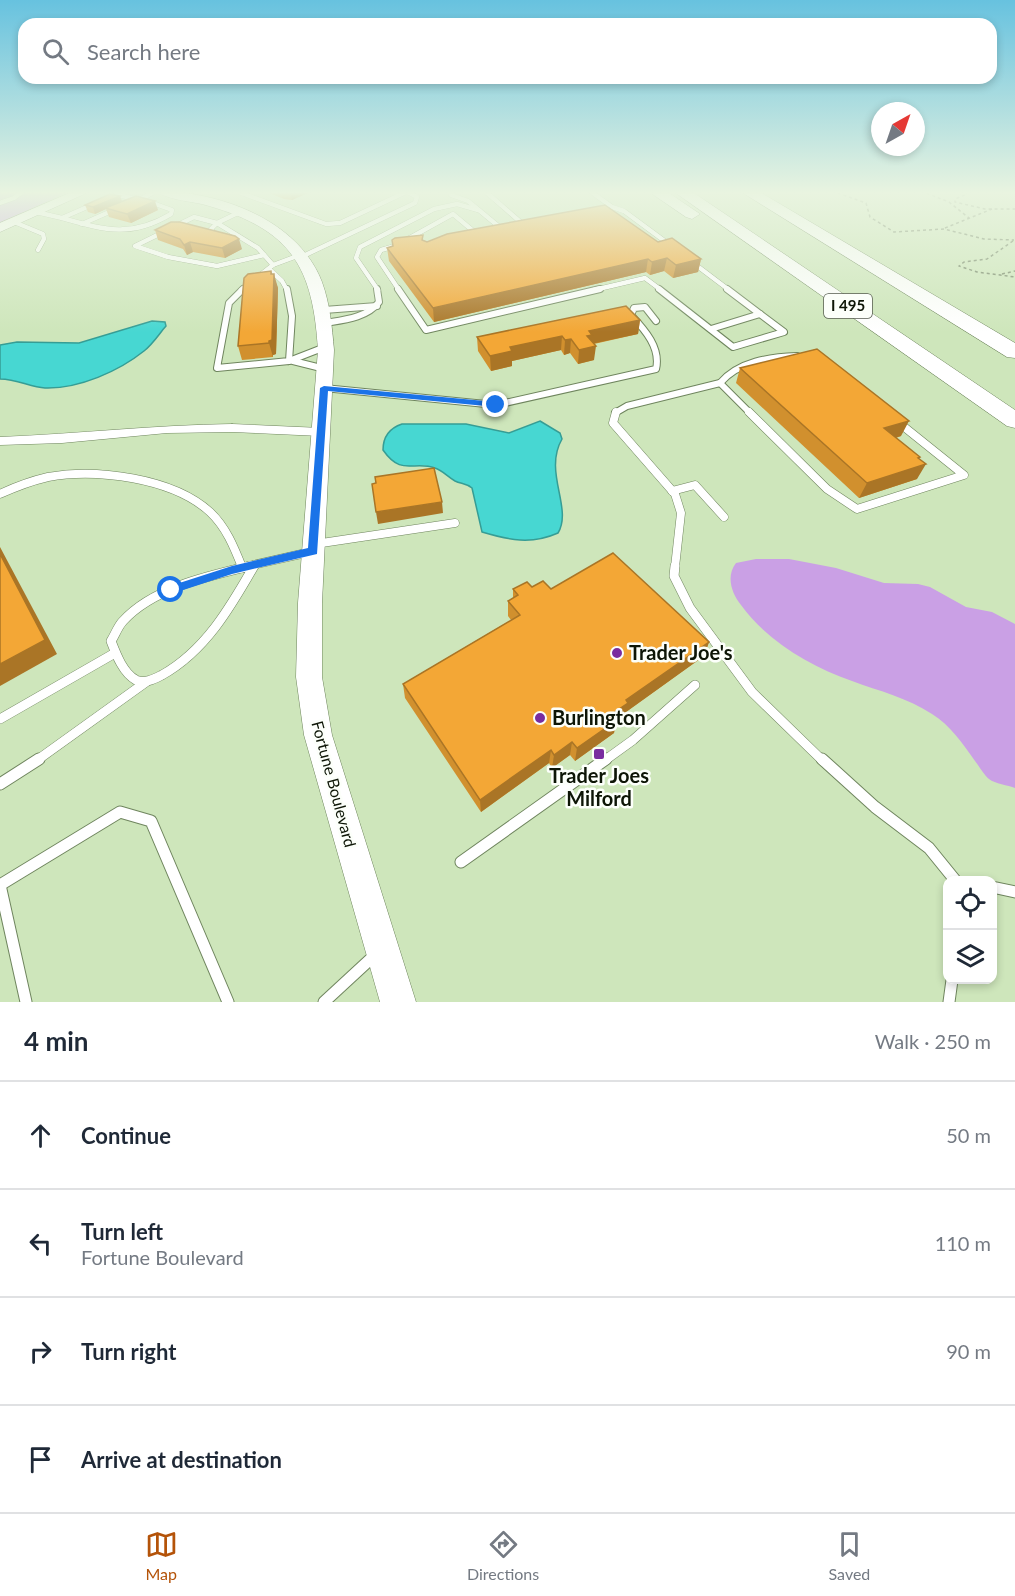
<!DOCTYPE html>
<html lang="en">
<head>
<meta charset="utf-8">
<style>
  body { margin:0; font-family:Lato,sans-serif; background:#f2f2f3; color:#1f2937 }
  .controls { position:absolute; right:18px; bottom:18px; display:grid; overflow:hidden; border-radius:12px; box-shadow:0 3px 9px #0003 }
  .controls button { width:54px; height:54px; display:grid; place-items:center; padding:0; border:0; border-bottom:2px solid #e0e1e3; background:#fff; color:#1f2937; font:30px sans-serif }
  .compass { position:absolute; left:871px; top:102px; width:54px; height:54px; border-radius:50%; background:#fff; box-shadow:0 3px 9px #0003; rotate:40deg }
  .stop { position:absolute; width:18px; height:18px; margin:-14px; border:4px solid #1a73e8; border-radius:50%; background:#fff }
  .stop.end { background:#1a73e8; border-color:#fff; box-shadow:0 2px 6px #0008 }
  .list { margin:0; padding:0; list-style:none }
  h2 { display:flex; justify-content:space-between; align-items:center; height:78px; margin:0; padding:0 24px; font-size:26px }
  h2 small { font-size:20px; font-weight:400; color:#747a83 }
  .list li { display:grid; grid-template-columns:39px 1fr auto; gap:18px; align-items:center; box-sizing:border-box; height:108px; padding:0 24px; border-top:2px solid #e0e1e3 }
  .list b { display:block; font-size:22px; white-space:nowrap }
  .list p { margin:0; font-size:20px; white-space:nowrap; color:#747a83 }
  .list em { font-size:20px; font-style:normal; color:#747a83 }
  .icon { flex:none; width:33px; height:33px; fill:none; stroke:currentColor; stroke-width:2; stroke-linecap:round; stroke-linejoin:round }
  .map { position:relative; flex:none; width:1015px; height:1002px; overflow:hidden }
  .search { position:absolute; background:#fff; box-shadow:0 3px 9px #0003; left:18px; right:18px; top:18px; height:66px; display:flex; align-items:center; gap:15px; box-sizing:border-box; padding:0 21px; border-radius:18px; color:#747a83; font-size:22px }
  .sheet { height:510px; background:#fff }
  nav { display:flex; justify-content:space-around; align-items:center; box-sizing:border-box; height:84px; border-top:2px solid #e0e1e3; background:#fff; font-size:16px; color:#747a83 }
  nav a { display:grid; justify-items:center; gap:3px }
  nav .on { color:#b45309 }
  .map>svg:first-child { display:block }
  .green { fill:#caa0e5 }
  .water { fill:#47d7d2; stroke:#369d95; stroke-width:1.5 }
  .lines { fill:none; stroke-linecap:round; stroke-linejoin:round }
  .service-far4-casing { stroke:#6f855e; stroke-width:5 }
  .service-far3-casing { stroke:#6f855e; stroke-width:8 }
  .service-far2-casing { stroke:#6f855e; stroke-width:9 }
  .service-far1-casing { stroke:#6f855e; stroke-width:10 }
  .service-casing { stroke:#6f855e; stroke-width:13 }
  .minor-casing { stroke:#6f855e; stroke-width:1 }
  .secondary-casing { stroke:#6f855e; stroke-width:1 }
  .motorway-casing { stroke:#6f855e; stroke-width:1 }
  .path { stroke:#708062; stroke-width:1.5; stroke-dasharray:3 3; stroke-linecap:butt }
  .service-far4 { stroke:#fff; stroke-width:4.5 }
  .service-far3 { stroke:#fff; stroke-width:6 }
  .service-far2 { stroke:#fff; stroke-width:8 }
  .service-far1 { stroke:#fff; stroke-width:9 }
  .service { stroke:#fff; stroke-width:11 }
  .minor { fill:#fff; fill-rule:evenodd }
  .secondary { fill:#fff; fill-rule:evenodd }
  .motorway { fill:#fff; fill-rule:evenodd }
  .wall { fill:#d1902e }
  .shaded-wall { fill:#aa7526 }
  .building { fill:#f3a736; stroke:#aa7526; stroke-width:1.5 }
  .route { fill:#1a73e8 }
  .poi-dot { fill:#792d9f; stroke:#fcfffa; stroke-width:2 }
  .labels { text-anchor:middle; stroke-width:5; stroke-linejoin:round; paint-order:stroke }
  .shield { fill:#fcfffa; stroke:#555b4f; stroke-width:1.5 }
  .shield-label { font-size:15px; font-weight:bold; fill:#0d1506 }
  .street-label { font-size:16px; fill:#0d1506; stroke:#fcfffa }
  .near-poi-label { font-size:20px; font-weight:bold; fill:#0d1506; stroke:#fcfffa; text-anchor:start }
</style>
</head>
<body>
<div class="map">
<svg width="1015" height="1002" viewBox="0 0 1015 1002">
  <rect width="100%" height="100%" fill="#cee6bb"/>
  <!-- green -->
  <g class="green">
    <polygon points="0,191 71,191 0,223"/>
    <path d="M756 559H789L836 568 884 583 918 584 930 587 966 607 992 612 1015 624V788C1008 785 995 784 989 779 984 775 979 766 975 761 963 744 950 725 932 714 908 698 879 691 852 681 810 666 767 641 741 605 731 592 726 576 736 563Z"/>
  </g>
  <!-- water -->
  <g class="water">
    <path d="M152 321 165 322 166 326C159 334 153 344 144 351 119 371 79 389 45 388 30 387 17 379 0 379V345L17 342 79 343Z"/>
    <path d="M540 421 560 433 562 439C543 472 573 508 558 533 531 545 509 540 482 532L472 488C466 483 461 484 455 481 448 477 442 470 435 468 413 460 402 477 383 450 383 437 390 428 402 424H466L509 433Z"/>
  </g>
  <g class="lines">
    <!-- service-far4 casing -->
    <g class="service-far4-casing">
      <g id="service-far4">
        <polyline points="236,191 326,224 340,223 406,192"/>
        <polyline points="485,191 525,226"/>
        <polyline points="590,191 612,207 624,211 670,245"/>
        <polyline points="451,195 468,201 503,230"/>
        <polyline points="107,198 119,195 139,200 156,191"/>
        <polyline points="0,203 14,198 23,191"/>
        <polyline points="242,211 217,223 258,248 273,265"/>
        <polyline points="36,212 62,218 94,204"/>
        <path d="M62 218C105 230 131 238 171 214L172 210 147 201"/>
        <polyline points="14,222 43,234 44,239 38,250"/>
        <polyline points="82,224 116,209"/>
        <polyline points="215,233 210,230 217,223 194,217 135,246 168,257 217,266 264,255"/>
        <polyline points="406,240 453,214 478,235"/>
        <polyline points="395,246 381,250 377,257 399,290"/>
        <polyline points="301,257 415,203 417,197 406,191"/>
        <polyline points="692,262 729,290"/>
        <polyline points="269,269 282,281 287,290"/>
        <polyline points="241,290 273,265 300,255"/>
        <polyline points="378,290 356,258 360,247 434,209 457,204 478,210"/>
        <polyline points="594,290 645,278 661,290"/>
      </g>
    </g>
    <!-- service-far3 casing -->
    <g class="service-far3-casing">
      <g id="service-far3">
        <polyline points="243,289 229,303 217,368 289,361 292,316 287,289"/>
        <polyline points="398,289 426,330 600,289"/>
        <polyline points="659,289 733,347 784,332 727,289"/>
        <polyline points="324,310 377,306"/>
        <path d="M325 323C343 320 367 318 379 302L377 289"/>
        <polyline points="711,329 760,314"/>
        <polyline points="289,361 325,347"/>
        <polyline points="293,361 325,369"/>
        <path d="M720 383C739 361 770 357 797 356"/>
        <path d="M324 388 496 405 656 369C661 348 645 330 631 315L634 308 645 307 656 321"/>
        <polyline points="615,413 627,406 720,383 750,413"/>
      </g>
    </g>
    <!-- service-far2 casing -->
    <g class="service-far2-casing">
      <g id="service-far2">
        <polyline points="616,412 613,423 675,494 681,513 675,567"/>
        <polyline points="749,412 827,489 857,509 964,475 898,422"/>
        <polyline points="672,491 695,485 724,517"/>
        <path d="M0 494C15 487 31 481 48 477 96 468 173 478 210 512 226 527 234 547 242 567"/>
        <polyline points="315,544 455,523"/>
        <polyline points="244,567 310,552"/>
        <polyline points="253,567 254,565"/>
      </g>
    </g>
    <!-- service-far1 casing -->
    <g class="service-far1-casing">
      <g id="service-far1">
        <polyline points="241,566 242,568"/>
        <path d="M250 566C208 576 153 588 123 621 118 626 115 635 111 641 116 654 123 673 136 680 145 684 154 679 162 675 205 651 230 608 254 566"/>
        <polyline points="675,566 674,576 690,608 752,692 823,761"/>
        <polyline points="0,719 115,653"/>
        <polyline points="36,761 146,682"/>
        <polyline points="604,761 633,740 695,685"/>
      </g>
    </g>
    <!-- service casing -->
    <g class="service-casing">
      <g id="service">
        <polyline points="822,759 875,807 929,848 955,880"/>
        <polyline points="0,784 39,759"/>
        <polyline points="461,862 606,759"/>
        <polyline points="0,885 120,812 151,821 228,1002"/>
        <polyline points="0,885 26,1002"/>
        <polyline points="992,887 1015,892"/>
        <polyline points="324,1002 376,954"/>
        <polyline points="949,1002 952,980"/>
      </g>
    </g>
    <!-- minor casing -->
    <g class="minor-casing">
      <path id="minor" d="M232 424 321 428 328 432 321 436 232 432 167 433 62 443 0 445V437C78 434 154 425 232 424Z"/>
    </g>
    <!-- secondary casing -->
    <g class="secondary-casing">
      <g id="secondary">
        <polygon points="74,191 91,191 0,232 0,223"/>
        <path d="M156 191C218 191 298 219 322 282 330 304 332 327 334 350L322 603V677L332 735 416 1002H380L304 735 296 677 298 603 318 350C313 268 292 230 209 206 194 201 169 201 156 191Z"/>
      </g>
    </g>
    <!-- motorway casing -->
    <g class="motorway-casing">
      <g id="motorway">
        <polygon points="648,191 666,191 700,214 692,219 686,217"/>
        <polygon points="673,191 691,191 1015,410 1015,428 1007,426"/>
        <polygon points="740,191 758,191 1015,343 1015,358 1007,357"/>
      </g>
    </g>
    <!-- path -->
    <g class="path">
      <polyline points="832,191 866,203 870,217 894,232 944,229 984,239 1014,240"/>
      <polyline points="921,191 949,202 969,218"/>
      <polyline points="965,191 967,194 955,199 955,202 985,209 1015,209"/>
      <polyline points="945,228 992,209"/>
      <polyline points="1013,241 987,259 964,262 959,266 977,272 1015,277"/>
      <polyline points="1002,274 1015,271"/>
    </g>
    <!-- service-far4 -->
    <use href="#service-far4" class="service-far4"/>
    <!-- service-far3 -->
    <use href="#service-far3" class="service-far3"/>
    <!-- service-far2 -->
    <use href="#service-far2" class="service-far2"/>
    <!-- service-far1 -->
    <use href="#service-far1" class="service-far1"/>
    <!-- service -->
    <use href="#service" class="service"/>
    <!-- minor -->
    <use href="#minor" class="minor"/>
    <!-- secondary -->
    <use href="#secondary" class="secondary"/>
    <!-- motorway -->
    <use href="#motorway" class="motorway"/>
  </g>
  <!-- wall -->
  <g class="wall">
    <polygon points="264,191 312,191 292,200 284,199"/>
    <polygon points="120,196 122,201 158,210 131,223 109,217 106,209 95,214 88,212 85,205"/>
    <polygon points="155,230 242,249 225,258 193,252 187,255 183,249 158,240"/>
    <polygon points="423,235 423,241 427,242 658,242 701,259 698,272 673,278 664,271 650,275 646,272 434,322 389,261 387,248"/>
    <polygon points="271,271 278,288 276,354 273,355 273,357 242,360 238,346"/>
    <polygon points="640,320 638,334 594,344 594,360 578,364 570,353 564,355 561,350 512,361 512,366 491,371 478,351 477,337"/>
    <polygon points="740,368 901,436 896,438 919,459 917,479 859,498 736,383"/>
    <polygon points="532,587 551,589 709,642 704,656 626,712 625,716 616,722 614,733 575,761 570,755 552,768 549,763 481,812 405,698 403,684 511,620 508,616 508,601 513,598 513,589"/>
  </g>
  <!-- shaded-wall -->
  <g class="shaded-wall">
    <polygon points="290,191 312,191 292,200"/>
    <polygon points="120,196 122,202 105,208 106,209 95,214 93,207"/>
    <polygon points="155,201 158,210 131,223 127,214"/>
    <polygon points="239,239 242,249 225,258 222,248"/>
    <polygon points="190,242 193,252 187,255 184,245"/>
    <polygon points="667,258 664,271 650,275 652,262"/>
    <polygon points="648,259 646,272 434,322 433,308"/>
    <polygon points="701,259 698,272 673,278 676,265"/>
    <polygon points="271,271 274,282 274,274 278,288 276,354 273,355 273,357 269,343"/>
    <polygon points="640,320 638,334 591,344 596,346 594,360 578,364 579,350 589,331"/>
    <polygon points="562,336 561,350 512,361 512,366 491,371 490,356 510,347"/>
    <polygon points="571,339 570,353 564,355 565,340"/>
    <polygon points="909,421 901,436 877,443 884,428"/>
    <polygon points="920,457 914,468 926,464 917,479 859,498 867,483"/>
    <polygon points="442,502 443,513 378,524 376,512"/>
    <polygon points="0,547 57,654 0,686"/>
    <polygon points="709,642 704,656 626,712 625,716 616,722 614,733 575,761 577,748 626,700"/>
    <polygon points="572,742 570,755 552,768 554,755"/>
    <polygon points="551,750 549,763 481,812 480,800"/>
  </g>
  <!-- building -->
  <g class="building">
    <polygon points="110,194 120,196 93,207 85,205"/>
    <polygon points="136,196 155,201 127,214 105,208"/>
    <polygon points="605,205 658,242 672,238 701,259 676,265 667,258 652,262 648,259 433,308 387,248 393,246 392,240 395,238 423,235 422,240 427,242 447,234"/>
    <polygon points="171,222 180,222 235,236 239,239 222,248 190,242 184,245 180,239 155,230"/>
    <polygon points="271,271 271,274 274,274 272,340 269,341 269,343 238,346 244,278 248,274"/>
    <polygon points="626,306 640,320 589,331 592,335 587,336 596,346 579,350 571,339 565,340 562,336 510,347 512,351 490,356 477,337"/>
    <polygon points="817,349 909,421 884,428 920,457 918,458 926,464 867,483 740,368"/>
    <polygon points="434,468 442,502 376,512 372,484 376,483 375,477"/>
    <polygon points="613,553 709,642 626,700 628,703 612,714 617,720 577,748 572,742 554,755 551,750 480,800 403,684 520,615 508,601 518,595 513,589 527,582 532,587 543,581 551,589"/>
    <polygon points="0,554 45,640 0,664"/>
  </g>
  <!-- sky -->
  <linearGradient id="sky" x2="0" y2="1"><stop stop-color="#67c2df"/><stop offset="0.58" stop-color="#e9f4e0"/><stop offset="1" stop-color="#e9f4e0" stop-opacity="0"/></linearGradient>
  <rect width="1015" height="332" fill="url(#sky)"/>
  <!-- route -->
  <polygon class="route" points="324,386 496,402 501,405 496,407 328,391 317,554 232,574 171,594 167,593 167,587 232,566 308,548 320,388"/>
  <!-- markers -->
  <g class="poi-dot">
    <circle cx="617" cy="653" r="6"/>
    <circle cx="540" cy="718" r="6"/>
    <rect x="593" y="748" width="12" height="12" rx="3"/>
  </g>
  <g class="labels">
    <!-- shield labels -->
    <rect class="shield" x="824" y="294" width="48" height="24" rx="4.5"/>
    <g class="shield-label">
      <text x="848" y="311">I 495</text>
    </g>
    <!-- street labels -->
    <g class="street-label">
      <text transform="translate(334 784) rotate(75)" y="6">Fortune Boulevard</text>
    </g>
    <!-- near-poi labels -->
    <g class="near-poi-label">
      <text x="629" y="660">Trader Joe's</text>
      <text x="552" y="725">Burlington</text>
      <text x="599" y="783" text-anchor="middle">Trader Joes<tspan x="599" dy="23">Milford</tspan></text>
    </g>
  </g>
</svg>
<div class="controls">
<button><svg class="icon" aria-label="locate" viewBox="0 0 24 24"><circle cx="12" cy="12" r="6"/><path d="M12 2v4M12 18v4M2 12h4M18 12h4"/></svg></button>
<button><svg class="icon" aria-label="layers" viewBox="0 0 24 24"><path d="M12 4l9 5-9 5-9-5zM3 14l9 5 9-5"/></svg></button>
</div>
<svg class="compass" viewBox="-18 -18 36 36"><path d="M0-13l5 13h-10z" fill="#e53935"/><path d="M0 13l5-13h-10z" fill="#747a83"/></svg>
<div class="stop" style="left:171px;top:590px"></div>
<div class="stop end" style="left:496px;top:405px"></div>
<div class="search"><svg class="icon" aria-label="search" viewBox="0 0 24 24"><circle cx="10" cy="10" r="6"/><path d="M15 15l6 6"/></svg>Search here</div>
</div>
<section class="sheet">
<h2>4 min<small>Walk · 250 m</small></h2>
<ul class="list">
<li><svg class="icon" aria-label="ahead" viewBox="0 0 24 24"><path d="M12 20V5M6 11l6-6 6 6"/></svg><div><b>Continue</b></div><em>50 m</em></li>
<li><svg class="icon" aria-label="left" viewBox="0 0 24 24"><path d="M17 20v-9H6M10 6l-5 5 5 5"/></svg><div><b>Turn left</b><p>Fortune Boulevard</p></div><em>110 m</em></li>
<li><svg class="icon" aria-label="right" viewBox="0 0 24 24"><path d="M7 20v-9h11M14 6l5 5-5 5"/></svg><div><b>Turn right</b></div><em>90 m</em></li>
<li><svg class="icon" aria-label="arrive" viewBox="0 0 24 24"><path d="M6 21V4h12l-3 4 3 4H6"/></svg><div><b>Arrive at destination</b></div></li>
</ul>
</section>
<nav>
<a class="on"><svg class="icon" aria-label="map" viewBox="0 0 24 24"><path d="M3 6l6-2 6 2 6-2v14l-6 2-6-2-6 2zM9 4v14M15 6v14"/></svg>Map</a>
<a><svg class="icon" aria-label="directions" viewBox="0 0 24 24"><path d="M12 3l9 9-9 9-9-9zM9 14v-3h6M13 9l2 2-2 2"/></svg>Directions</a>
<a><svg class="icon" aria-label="saved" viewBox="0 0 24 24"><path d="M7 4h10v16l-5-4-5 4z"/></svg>Saved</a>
</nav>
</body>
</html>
